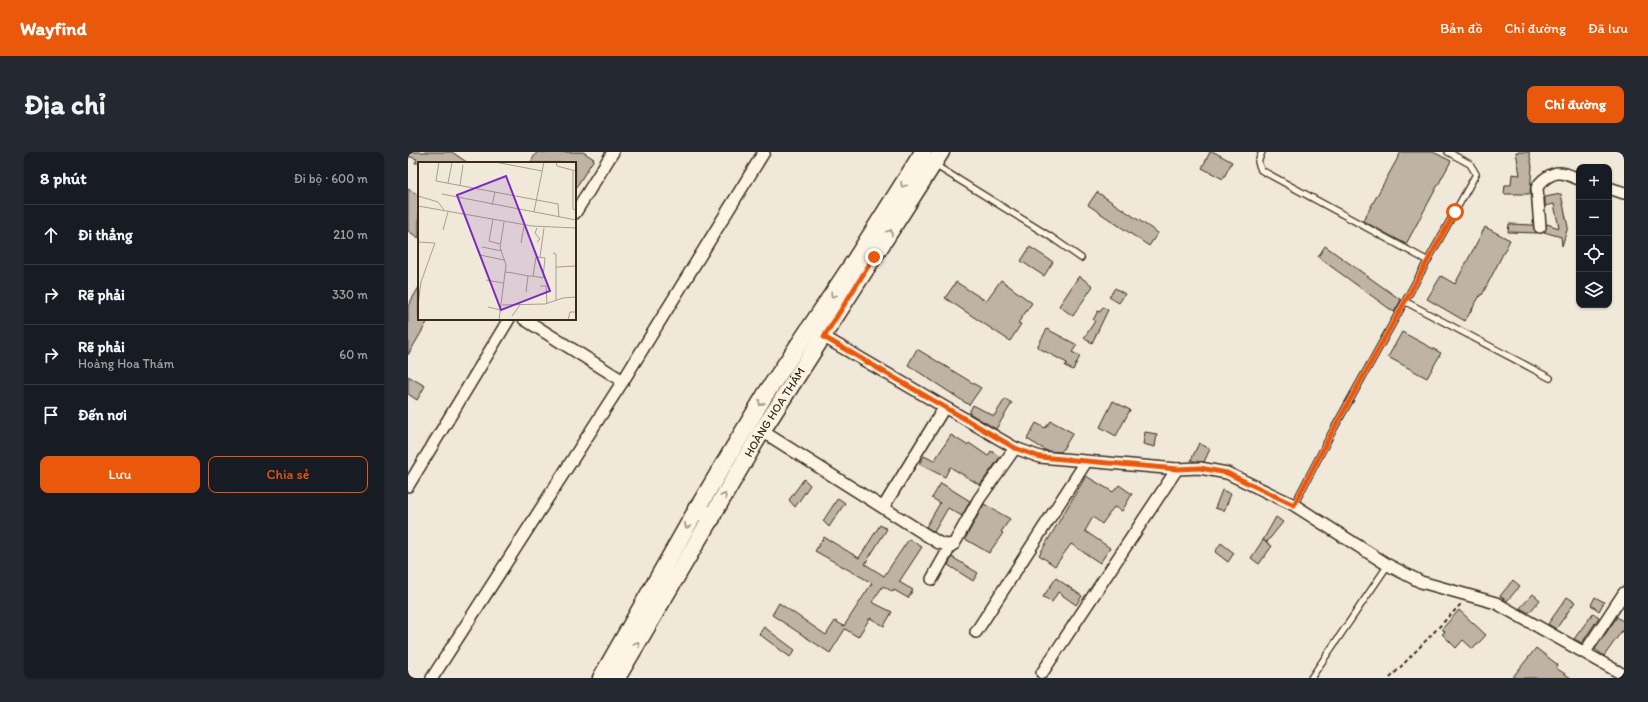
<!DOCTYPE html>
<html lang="vi">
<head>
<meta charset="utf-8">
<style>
  body { margin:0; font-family:Itim,sans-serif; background:#242831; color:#f1f3f6 }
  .controls { position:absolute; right:12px; top:12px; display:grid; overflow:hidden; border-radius:8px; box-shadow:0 1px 3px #0004 }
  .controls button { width:36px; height:36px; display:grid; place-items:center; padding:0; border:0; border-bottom:1px solid #363941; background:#171b24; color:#f1f3f6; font:20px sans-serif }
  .stop { position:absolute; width:12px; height:12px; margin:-9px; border:3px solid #ea580c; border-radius:50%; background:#fff }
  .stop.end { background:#ea580c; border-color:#fff; box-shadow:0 1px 4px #0008 }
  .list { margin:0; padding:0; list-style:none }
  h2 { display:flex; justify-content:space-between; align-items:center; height:52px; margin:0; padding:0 16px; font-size:17px }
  h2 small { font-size:13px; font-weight:400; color:#9ea1a6 }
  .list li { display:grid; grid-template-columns:26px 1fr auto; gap:12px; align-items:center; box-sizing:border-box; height:60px; padding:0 16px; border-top:1px solid #363941 }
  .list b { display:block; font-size:15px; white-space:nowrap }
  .list p { margin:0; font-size:13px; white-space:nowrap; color:#9ea1a6 }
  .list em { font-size:13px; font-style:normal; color:#9ea1a6 }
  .actions { display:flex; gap:8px; padding:12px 16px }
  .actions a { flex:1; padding:9px 0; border:1px solid #ea580c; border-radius:8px; text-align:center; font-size:14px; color:#ea580c }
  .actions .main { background:#ea580c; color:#fff }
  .icon { flex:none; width:22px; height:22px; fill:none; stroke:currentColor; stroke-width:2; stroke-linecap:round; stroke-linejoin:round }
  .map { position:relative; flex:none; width:1216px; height:526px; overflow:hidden; border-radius:8px }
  header { display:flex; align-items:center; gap:24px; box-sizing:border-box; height:56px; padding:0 20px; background:#ea580c; color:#fff }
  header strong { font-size:19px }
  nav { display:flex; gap:22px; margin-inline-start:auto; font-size:14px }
  .intro { display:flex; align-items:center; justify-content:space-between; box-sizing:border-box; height:96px; padding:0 24px }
  h1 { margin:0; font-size:28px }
  .button { padding:10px 18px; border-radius:8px; background:#ea580c; color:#fff; font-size:14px; font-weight:700 }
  main { display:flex; gap:24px; padding:0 24px }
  aside { flex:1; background:#171b24; border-radius:8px; box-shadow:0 1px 3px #0004 }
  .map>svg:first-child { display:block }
  .building { fill:#beb3a4; stroke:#3b2a1e }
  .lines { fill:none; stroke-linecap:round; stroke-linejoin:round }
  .service-casing { stroke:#3b2a1e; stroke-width:8 }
  .minor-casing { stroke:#3b2a1e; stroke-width:14 }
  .secondary-casing { stroke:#3b2a1e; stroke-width:19 }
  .primary-casing { stroke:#3b2a1e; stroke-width:21 }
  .path { stroke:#3b2a1e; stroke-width:2; stroke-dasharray:4 3; stroke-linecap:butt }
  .service { stroke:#fcf5e5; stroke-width:5.5 }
  .minor { stroke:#fcf5e5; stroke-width:11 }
  .secondary { stroke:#fcf5e5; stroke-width:16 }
  .primary { stroke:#fcf5e5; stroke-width:18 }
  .oneway { stroke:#9c9082 }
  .route { stroke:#ea580c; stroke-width:5 }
  .labels { text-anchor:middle; stroke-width:3.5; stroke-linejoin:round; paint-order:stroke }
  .street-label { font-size:12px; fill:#3b2a1e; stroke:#fcf5e5 }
  .inset-road { fill:none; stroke:#a89d8e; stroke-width:1 }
  .view { fill:#7b2cbf; fill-opacity:0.15; stroke:#7b2cbf; stroke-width:2 }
  .inset-edge { fill:none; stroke:#3b2a1e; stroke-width:2 }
</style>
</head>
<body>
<header>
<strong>Wayfind</strong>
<nav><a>Bản đồ</a><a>Chỉ đường</a><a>Đã lưu</a></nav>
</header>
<div class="intro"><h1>Địa chỉ</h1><a class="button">Chỉ đường</a></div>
<main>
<aside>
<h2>8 phút<small>Đi bộ · 600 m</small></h2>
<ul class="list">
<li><svg class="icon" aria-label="ahead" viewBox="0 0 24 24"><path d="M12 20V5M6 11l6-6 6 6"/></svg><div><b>Đi thẳng</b></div><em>210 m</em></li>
<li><svg class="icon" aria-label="right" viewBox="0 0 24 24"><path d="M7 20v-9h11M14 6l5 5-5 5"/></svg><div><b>Rẽ phải</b></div><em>330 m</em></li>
<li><svg class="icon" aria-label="right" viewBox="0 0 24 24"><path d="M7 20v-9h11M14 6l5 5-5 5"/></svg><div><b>Rẽ phải</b><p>Hoàng Hoa Thám</p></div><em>60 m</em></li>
<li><svg class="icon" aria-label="arrive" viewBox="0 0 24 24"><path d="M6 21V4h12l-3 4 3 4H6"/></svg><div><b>Đến nơi</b></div></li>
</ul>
<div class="actions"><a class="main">Lưu</a><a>Chia sẻ</a></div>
</aside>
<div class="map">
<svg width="1216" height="526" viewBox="0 0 1216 526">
  <rect width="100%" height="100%" fill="#f0e9d9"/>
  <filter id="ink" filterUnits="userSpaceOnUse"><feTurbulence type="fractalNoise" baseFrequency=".025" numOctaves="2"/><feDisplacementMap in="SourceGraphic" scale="8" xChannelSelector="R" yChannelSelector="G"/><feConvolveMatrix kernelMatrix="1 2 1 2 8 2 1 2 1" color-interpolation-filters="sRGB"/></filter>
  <g filter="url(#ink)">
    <!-- building -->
    <g class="building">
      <polygon points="0,0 44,0 60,11 7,11 9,7 0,4"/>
      <polygon points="129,0 175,0 186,7 167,37 167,11 122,11"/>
      <polygon points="802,0 806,0 824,10 815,27 794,16"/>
      <polygon points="993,0 1025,0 1043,9 998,92 955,69"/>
      <polygon points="1108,0 1121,0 1124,14 1122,42 1096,42 1097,33 1103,33 1104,22 1112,23"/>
      <polygon points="0,37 11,43 11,86 0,79"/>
      <polygon points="689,40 750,81 741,94 680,53"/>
      <polygon points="1153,42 1160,75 1154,94 1153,85 1136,80 1139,72 1151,76 1146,52 1137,54 1137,45"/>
      <polygon points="1101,72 1125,73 1129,81 1100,80"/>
      <polygon points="1077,75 1102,88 1074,143 1073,142 1057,169 1019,147 1033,124 1047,132"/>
      <polygon points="917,94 993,148 986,160 910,105"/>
      <polygon points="622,95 645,110 636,124 613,109"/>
      <polygon points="671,124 685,134 665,164 651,154"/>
      <polygon points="593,128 624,151 610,171 613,172 602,189 537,146 548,130 578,149"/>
      <polygon points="11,135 11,167 21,167 0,203 0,154"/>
      <polygon points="707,136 717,142 711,151 701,145"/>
      <polygon points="695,155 700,158 684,191 676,186 687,169 685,168 690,159 692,160"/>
      <polygon points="639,177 669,193 664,200 672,204 665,218 657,214 659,211 629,195"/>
      <polygon points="994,180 1033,201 1019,226 980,205"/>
      <polygon points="509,197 573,236 561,253 500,213"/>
      <polygon points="0,224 17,234 9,248 0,242"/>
      <polygon points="597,247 604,251 588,277 561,261 565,253 586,264"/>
      <polygon points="705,249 722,258 708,284 692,275"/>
      <polygon points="643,269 665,281 653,300 639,299 619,287 628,271 637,276"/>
      <polygon points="737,280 749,282 747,295 735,292"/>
      <polygon points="543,283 559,293 561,291 580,304 583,299 592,305 572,333 542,315 537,325 511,312 516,304 526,309"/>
      <polygon points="791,291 802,297 796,310 785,309 783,308"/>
      <polygon points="678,324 705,340 711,333 724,342 714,359 706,355 694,372 685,365 677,379 702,396 692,411 663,392 647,414 631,403"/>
      <polygon points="396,327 402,333 387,355 381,348"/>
      <polygon points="533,331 562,349 554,364 540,356 526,380 518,375 532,351 524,346"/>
      <polygon points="814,338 823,342 816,359 807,356"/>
      <polygon points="430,346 437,351 421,375 415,369"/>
      <polygon points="576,352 602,367 593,380 595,381 581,401 557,387"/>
      <polygon points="868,365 875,370 859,390 855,388"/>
      <polygon points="472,373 479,377 457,412 476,424 501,387 514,395 491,430 505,438 500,446 486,438 485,440 475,434 464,450 484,460 476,474 462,466 450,485 437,477 422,501 364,463 371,451 418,483 427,469 436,474 464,431 407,399 416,385 451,406"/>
      <polygon points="855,388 864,394 851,412 843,406"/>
      <polygon points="813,391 826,401 820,410 807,400"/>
      <polygon points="544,405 570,421 565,429 540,413"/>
      <polygon points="648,426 674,444 668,453 650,440 644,450 635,445"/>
      <polygon points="1105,428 1112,434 1099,449 1092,444"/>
      <polygon points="1125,442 1132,448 1121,461 1112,456"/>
      <polygon points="1159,445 1167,450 1148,477 1140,472"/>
      <polygon points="1187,445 1196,450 1191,459 1183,453"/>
      <polygon points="1051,458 1078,483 1065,497 1055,488 1048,496 1034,482 1037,480 1034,477"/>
      <polygon points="1185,461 1191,465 1174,491 1166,487"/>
      <polygon points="1209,465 1216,470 1216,476 1196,504 1187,497"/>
      <polygon points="356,475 387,498 382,505 351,482"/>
      <polygon points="1128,496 1150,513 1148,516 1163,526 1104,526"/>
    </g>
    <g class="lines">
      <!-- service casing -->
      <g class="service-casing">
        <g id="service">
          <polyline points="854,0 850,10 853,18 1020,109"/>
          <polyline points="527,13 643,85 673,106"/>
          <polyline points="998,150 1142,226"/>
          <polyline points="886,353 923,282 1068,22 1062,12 1040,0"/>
          <polyline points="903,526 980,413"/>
        </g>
      </g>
      <!-- minor casing -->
      <g class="minor-casing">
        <g id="minor">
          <polyline points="1201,36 1216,41"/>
          <polyline points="167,61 205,0"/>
          <path d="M1132 75 1129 36C1132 29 1144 20 1152 21 1158 21 1165 25 1171 27"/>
          <polyline points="116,167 215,229"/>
          <polyline points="416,185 607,296 632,305 769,317 792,316 819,321 886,353 980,413 1013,430 1088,451 1216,523"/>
          <polyline points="354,279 531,391 539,393 546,392 571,347 607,296"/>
          <polyline points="0,334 101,167"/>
          <polyline points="476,354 536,256"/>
          <polyline points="524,427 543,393"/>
          <polyline points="568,480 678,310"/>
          <polyline points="1177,500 1216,441"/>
          <polyline points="634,521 769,317"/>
          <polyline points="24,526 215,229 356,0"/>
        </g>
      </g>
      <!-- secondary casing -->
      <g class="secondary-casing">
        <g id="secondary">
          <polyline points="193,526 289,357 357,243 445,111 515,0"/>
          <path id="s1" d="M209 526 354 279 533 0"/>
        </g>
      </g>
      <!-- primary casing -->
      <g class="primary-casing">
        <polyline id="primary" points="289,357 303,366"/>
      </g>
      <!-- path -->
      <polyline class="path" points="982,526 1053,452"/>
      <!-- service -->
      <use href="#service" class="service"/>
      <!-- minor -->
      <use href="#minor" class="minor"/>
      <!-- secondary -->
      <use href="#secondary" class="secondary"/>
      <!-- primary -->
      <use href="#primary" class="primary"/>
    </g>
    <!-- one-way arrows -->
    <defs><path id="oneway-chevron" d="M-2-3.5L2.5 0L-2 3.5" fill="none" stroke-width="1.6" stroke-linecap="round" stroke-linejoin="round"/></defs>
    <g class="oneway">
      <use href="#oneway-chevron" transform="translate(495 33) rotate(122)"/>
      <use href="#oneway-chevron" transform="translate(482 80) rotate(-58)"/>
      <use href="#oneway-chevron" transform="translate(425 143) rotate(124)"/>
      <use href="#oneway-chevron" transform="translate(353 251) rotate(121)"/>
      <use href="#oneway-chevron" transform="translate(316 344) rotate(-60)"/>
      <use href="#oneway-chevron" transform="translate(279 374) rotate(120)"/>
      <use href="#oneway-chevron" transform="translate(229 492) rotate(-60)"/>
    </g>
  </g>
  <g class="lines" filter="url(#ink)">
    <!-- route -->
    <polyline class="route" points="466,105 416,185 607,296 632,305 769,317 792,316 819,321 886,353 923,282 1047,60"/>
  </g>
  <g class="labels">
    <!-- street labels -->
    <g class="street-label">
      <text dy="4" stroke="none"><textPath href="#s1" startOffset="309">HOÀNG HOA THÁM</textPath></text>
    </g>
  </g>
  <!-- overview -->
  <g transform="translate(10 10)">
    <rect width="158" height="158" fill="#f0e9d9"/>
    <path class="inset-road" d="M21 0 18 19 140 42 141 55M77 0 124 9M138 0 139 4 158 9M155 9V47L158 48M30 21 34 1M42 23 45 3M24 32 158 58M0 34 20 40 26 48M74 43 77 30M0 44 114 64 158 66M116 50 126 0M75 57 71 79 82 82M25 68 30 50M0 80 17 81 3 120 0 143M119 80 122 77 117 71 119 66M103 81 106 64M64 85 84 89M135 91 138 92V105M62 93 86 98M122 95 126 66M87 110 95 111 110 114H115L125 116 127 96 118 95 115 114M68 118 85 121M122 124H128L129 141M108 130 110 114M138 138V105L158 104M84 143 127 142 145 136 158 135M70 145 83 148M94 154 102 143M81 158 88 103 82 85 86 60M150 158 152 150H158"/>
    <path class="view" d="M88 14 132 129 83 148 39 33Z"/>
    <rect width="158" height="158" class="inset-edge"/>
  </g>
</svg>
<div class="controls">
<button>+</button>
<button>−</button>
<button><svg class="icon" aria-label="locate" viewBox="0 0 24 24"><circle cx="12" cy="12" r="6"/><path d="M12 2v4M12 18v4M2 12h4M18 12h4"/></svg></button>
<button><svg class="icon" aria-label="layers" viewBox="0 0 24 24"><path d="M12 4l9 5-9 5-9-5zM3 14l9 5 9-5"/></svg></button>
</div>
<div class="stop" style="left:1047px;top:60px"></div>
<div class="stop end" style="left:466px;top:105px"></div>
</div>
</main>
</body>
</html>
